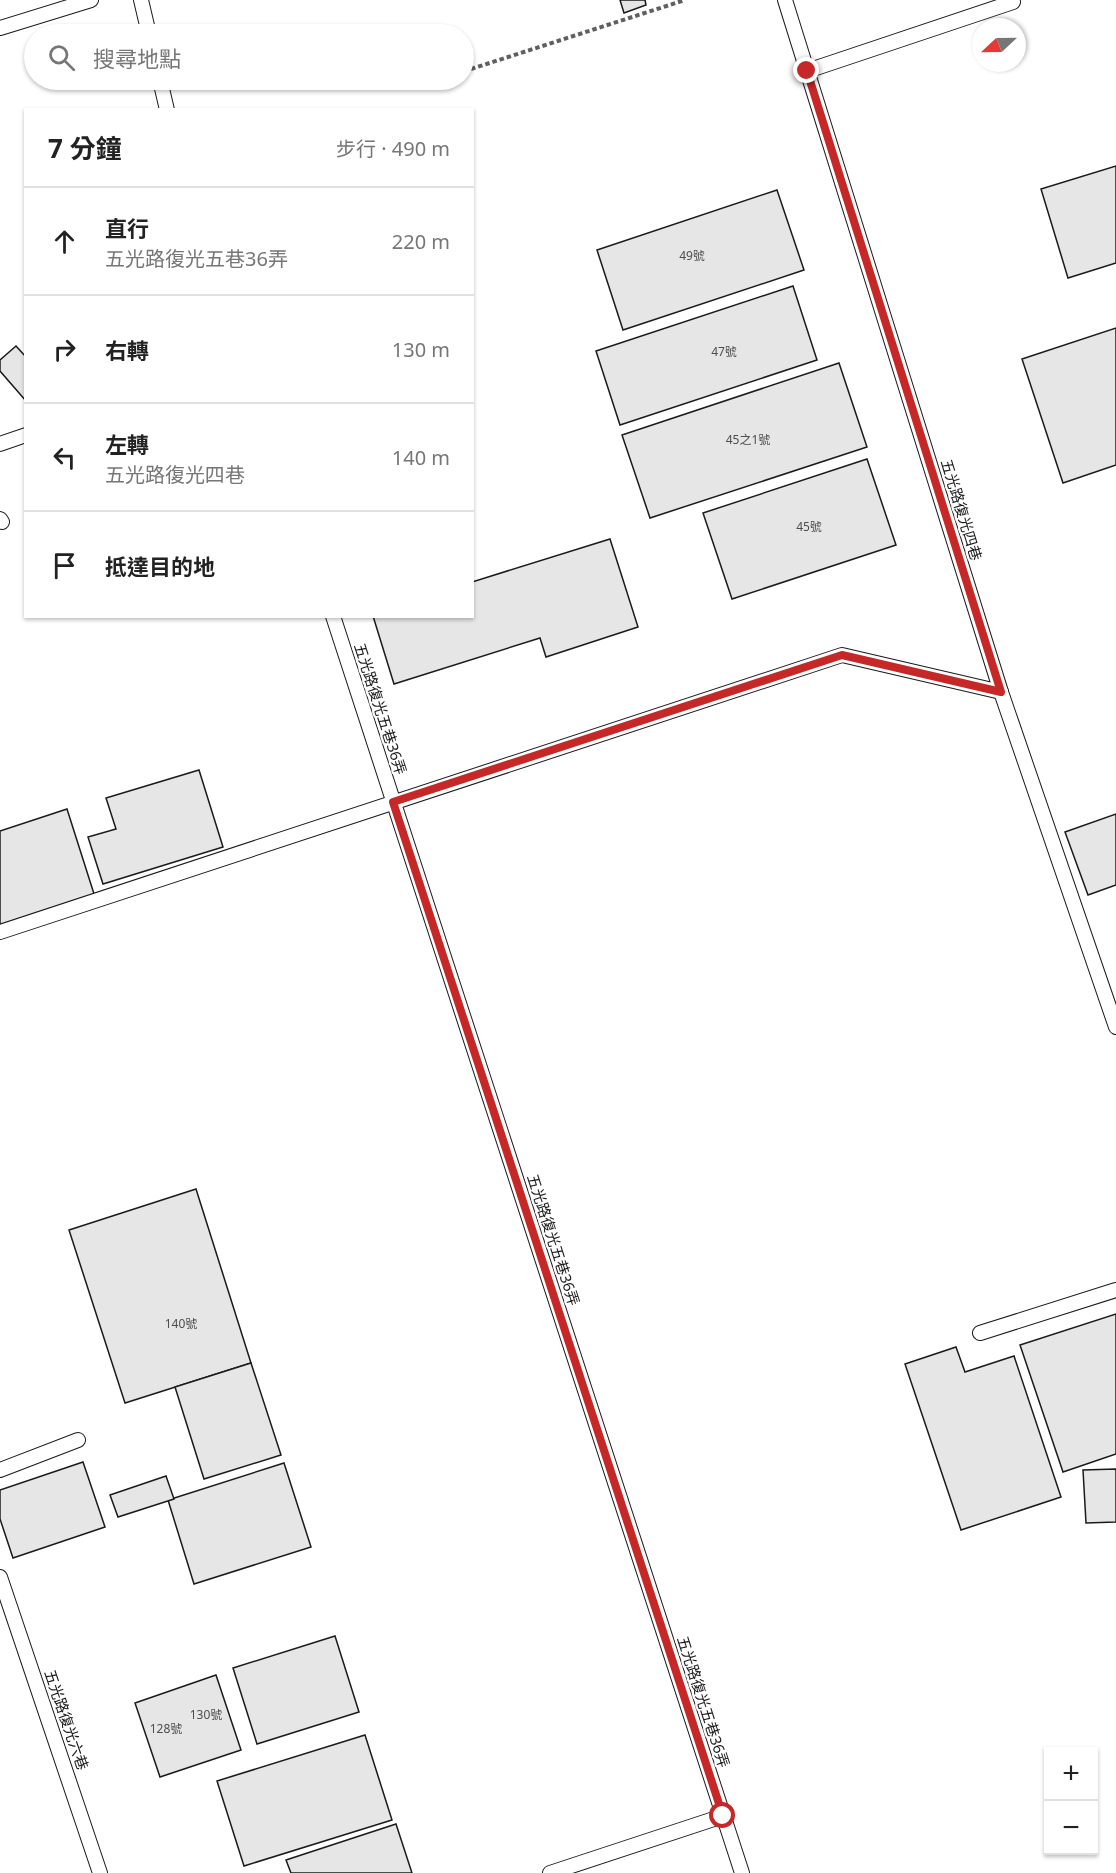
<!DOCTYPE html>
<html lang="zh-TW">
<head>
<meta charset="utf-8">
<style>
  body { margin:0; font-family:"Noto Sans","Noto Sans TC",sans-serif; background:#f2f2f2; color:#222 }
  .controls { position:absolute; right:18px; bottom:18px; display:grid; overflow:hidden; border-radius:0px; box-shadow:0 2px 4px #0004 }
  .controls button { width:54px; height:54px; display:grid; place-items:center; padding:0; border:0; border-bottom:2px solid #e0e0e0; background:#fff; color:#222; font:30px sans-serif }
  .compass { position:absolute; left:972px; top:18px; width:54px; height:54px; border-radius:50%; background:#fff; box-shadow:0 2px 4px #0004; rotate:248deg }
  .stop { position:absolute; width:18px; height:18px; margin:-14px; border:4px solid #c62828; border-radius:50%; background:#fff }
  .stop.end { background:#c62828; border-color:#fff; box-shadow:0 2px 6px #0008 }
  .list { margin:0; padding:0; list-style:none }
  h2 { display:flex; justify-content:space-between; align-items:center; height:78px; margin:0; padding:0 24px; font-size:26px }
  h2 small { font-size:20px; font-weight:400; color:#767676 }
  .list li { display:grid; grid-template-columns:39px 1fr auto; gap:18px; align-items:center; box-sizing:border-box; height:108px; padding:0 24px; border-top:2px solid #e0e0e0 }
  .list b { display:block; font-size:22px; white-space:nowrap }
  .list p { margin:0; font-size:20px; white-space:nowrap; color:#767676 }
  .list em { font-size:20px; font-style:normal; color:#767676 }
  .icon { flex:none; width:33px; height:33px; fill:none; stroke:currentColor; stroke-width:2; stroke-linecap:round; stroke-linejoin:round }
  .map { position:relative; flex:none; width:1116px; height:1873px; overflow:hidden }
  .search { position:absolute; background:#fff; box-shadow:0 2px 4px #0004; left:24px; top:24px; width:450px; height:66px; display:flex; align-items:center; gap:15px; box-sizing:border-box; padding:0 21px; border-radius:33px; color:#767676; font-size:22px }
  .panel { position:absolute; background:#fff; box-shadow:0 2px 4px #0004; left:24px; top:108px; width:450px; height:510px; border-radius:0px }
  .map>svg:first-child { display:block }
  .building { fill:#e6e6e6; stroke:#1a1a1a; stroke-width:1.5 }
  .lines { fill:none; stroke-linecap:round; stroke-linejoin:round }
  .lane-casing { stroke:#1a1a1a; stroke-width:16 }
  .path { stroke:#5f5f5f; stroke-width:4; stroke-dasharray:4.5 3; stroke-linecap:butt }
  .lane { stroke:#fff; stroke-width:14 }
  .route { stroke:#c62828; stroke-width:8 }
  .labels { text-anchor:middle; stroke-width:4.5; stroke-linejoin:round; paint-order:stroke }
  .number-label { font-size:12px; fill:#4d4d4d }
  .street-label { font-size:15px; fill:#1a1a1a; stroke:#fff }
</style>
</head>
<body>
<div class="map">
<svg width="1116" height="1873" viewBox="0 0 1116 1873">
  <rect width="100%" height="100%" fill="#fff"/>
  <!-- building -->
  <g class="building">
    <polygon points="620,0 645,0 646,5 624,13"/>
    <polygon points="1116,166 1116,263 1068,278 1041,189"/>
    <polygon points="777,190 804,270 623,330 597,250"/>
    <polygon points="793,286 817,360 620,425 596,351"/>
    <polygon points="1116,328 1116,465 1063,483 1022,359"/>
    <polygon points="16,346 26,357 26,401 0,371 0,360"/>
    <polygon points="839,363 867,447 650,518 622,435"/>
    <polygon points="867,459 896,545 732,599 703,513"/>
    <polygon points="610,539 638,627 546,657 540,638 394,684 373,616 472,616 472,582"/>
    <polygon points="199,770 223,847 103,884 88,837 116,829 106,798"/>
    <polygon points="67,809 95,897 0,928 0,831"/>
    <polygon points="1116,814 1116,885 1088,895 1065,832"/>
    <polygon points="196,1189 251,1363 125,1403 69,1230"/>
    <polygon points="1116,1314 1116,1454 1063,1472 1020,1345"/>
    <polygon points="956,1347 965,1372 1014,1356 1061,1497 961,1530 905,1364"/>
    <polygon points="251,1363 281,1455 204,1479 175,1387"/>
    <polygon points="83,1462 105,1527 13,1558 0,1519 0,1490"/>
    <polygon points="284,1463 311,1547 194,1584 168,1500"/>
    <polygon points="1116,1469 1116,1522 1086,1523 1083,1470"/>
    <polygon points="166,1476 174,1499 118,1517 110,1495"/>
    <polygon points="335,1636 359,1712 257,1744 233,1668"/>
    <polygon points="216,1675 241,1750 160,1777 135,1703"/>
    <polygon points="365,1735 392,1820 244,1866 217,1781"/>
    <polygon points="396,1824 412,1873 291,1873 286,1860"/>
  </g>
  <g class="lines">
    <!-- lane casing -->
    <g class="lane-casing">
      <g id="lane">
        <polyline points="141,0 149,34"/>
        <polyline points="785,0 1001,692 1116,1027"/>
        <polyline points="0,28 91,0"/>
        <polyline points="807,71 1013,2"/>
        <polyline points="160,80 167,110"/>
        <polyline points="0,444 26,435"/>
        <polyline points="0,519 2,522"/>
        <polyline points="333,616 742,1873"/>
        <polyline points="0,932 842,655 1001,692"/>
        <polyline points="980,1333 1116,1290"/>
        <polyline points="0,1470 78,1440"/>
        <polyline points="0,1577 100,1873"/>
        <polyline points="550,1873 723,1816"/>
      </g>
    </g>
    <!-- path -->
    <polyline class="path" points="471,69 685,0"/>
    <!-- lane -->
    <use href="#lane" class="lane"/>
  </g>
  <g class="lines">
    <!-- route -->
    <polyline class="route" points="723,1816 393,802 842,655 1001,692 807,71"/>
  </g>
  <g class="labels">
    <!-- number labels -->
    <g class="number-label">
      <text x="692" y="260">49號</text>
      <text x="724" y="356">47號</text>
      <text x="748" y="444">45之1號</text>
      <text x="809" y="531">45號</text>
      <text x="181" y="1328">140號</text>
      <text x="206" y="1719">130號</text>
      <text x="166" y="1733">128號</text>
    </g>
    <!-- street labels -->
    <g class="street-label">
      <text transform="translate(961 510) rotate(73)" y="5">五光路復光四巷</text>
      <text transform="translate(380 709) rotate(72)" y="5">五光路復光五巷36弄</text>
      <text transform="translate(553 1240) rotate(72)" y="5">五光路復光五巷36弄</text>
      <text transform="translate(703 1702) rotate(72)" y="5">五光路復光五巷36弄</text>
      <text transform="translate(66 1720) rotate(71)" y="5">五光路復光六巷</text>
    </g>
  </g>
</svg>
<div class="controls">
<button>+</button>
<button>−</button>
</div>
<svg class="compass" viewBox="-18 -18 36 36"><path d="M0-13l5 13h-10z" fill="#e53935"/><path d="M0 13l5-13h-10z" fill="#767676"/></svg>
<div class="stop" style="left:723px;top:1816px"></div>
<div class="stop end" style="left:807px;top:71px"></div>
<div class="search"><svg class="icon" aria-label="search" viewBox="0 0 24 24"><circle cx="10" cy="10" r="6"/><path d="M15 15l6 6"/></svg>搜尋地點</div>
<section class="panel">
<h2>7 分鐘<small>步行 · 490 m</small></h2>
<ul class="list">
<li><svg class="icon" aria-label="ahead" viewBox="0 0 24 24"><path d="M12 20V5M6 11l6-6 6 6"/></svg><div><b>直行</b><p>五光路復光五巷36弄</p></div><em>220 m</em></li>
<li><svg class="icon" aria-label="right" viewBox="0 0 24 24"><path d="M7 20v-9h11M14 6l5 5-5 5"/></svg><div><b>右轉</b></div><em>130 m</em></li>
<li><svg class="icon" aria-label="left" viewBox="0 0 24 24"><path d="M17 20v-9H6M10 6l-5 5 5 5"/></svg><div><b>左轉</b><p>五光路復光四巷</p></div><em>140 m</em></li>
<li><svg class="icon" aria-label="arrive" viewBox="0 0 24 24"><path d="M6 21V4h12l-3 4 3 4H6"/></svg><div><b>抵達目的地</b></div></li>
</ul>
</section>
</div>
</body>
</html>
